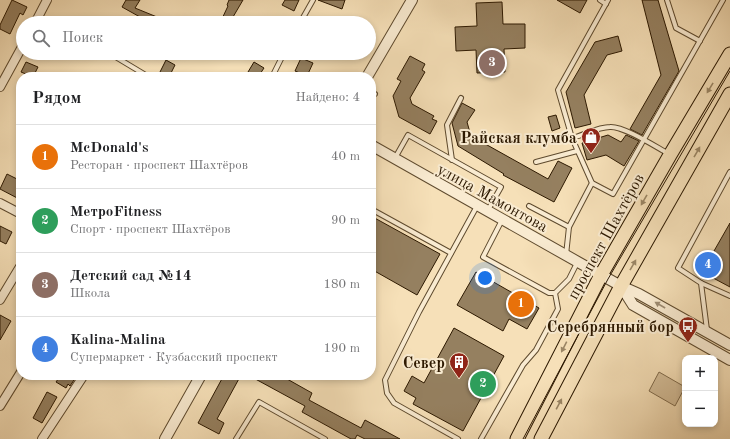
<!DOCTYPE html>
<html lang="ru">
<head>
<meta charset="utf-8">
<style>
  body { margin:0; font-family:"Old Standard TT",serif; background:#f2f2f2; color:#202124 }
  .controls { position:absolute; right:12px; bottom:12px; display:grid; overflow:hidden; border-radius:8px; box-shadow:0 2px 6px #0003 }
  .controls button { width:36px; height:36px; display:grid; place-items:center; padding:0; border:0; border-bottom:1px solid #e0e0e0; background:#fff; color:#202124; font:20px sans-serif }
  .you { position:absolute; left:485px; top:278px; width:14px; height:14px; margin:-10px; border:3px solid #fff; border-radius:50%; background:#1a73e8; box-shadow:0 0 0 6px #1a73e833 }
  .badge { display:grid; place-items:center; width:26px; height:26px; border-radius:50%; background:#8f2418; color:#fff; font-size:13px; font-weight:700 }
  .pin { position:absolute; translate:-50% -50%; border:2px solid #fff; box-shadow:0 1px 4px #0006 }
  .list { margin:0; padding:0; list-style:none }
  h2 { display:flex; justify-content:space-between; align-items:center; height:52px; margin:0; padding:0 16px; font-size:17px }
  h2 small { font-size:13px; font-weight:400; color:#757577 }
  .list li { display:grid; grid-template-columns:26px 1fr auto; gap:12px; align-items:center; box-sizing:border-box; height:64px; padding:0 16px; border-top:1px solid #e0e0e0 }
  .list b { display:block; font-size:15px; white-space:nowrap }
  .list p { margin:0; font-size:13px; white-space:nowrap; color:#757577 }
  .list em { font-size:13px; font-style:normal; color:#757577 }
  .icon { flex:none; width:22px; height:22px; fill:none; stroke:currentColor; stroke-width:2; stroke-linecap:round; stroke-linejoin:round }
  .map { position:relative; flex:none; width:730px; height:439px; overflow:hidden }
  .search { position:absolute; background:#fff; box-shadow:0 2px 6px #0003; left:16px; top:16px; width:360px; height:44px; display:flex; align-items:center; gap:10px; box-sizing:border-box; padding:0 14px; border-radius:22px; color:#757577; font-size:15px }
  .panel { position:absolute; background:#fff; box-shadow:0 2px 6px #0003; left:16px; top:72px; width:360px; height:308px; border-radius:16px }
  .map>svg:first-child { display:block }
  .green { fill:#d4be99; stroke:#806b4c }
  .building { fill:#958060; stroke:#2c1800 }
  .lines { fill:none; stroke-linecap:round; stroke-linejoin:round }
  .service-casing { stroke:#5e4a2e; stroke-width:6 }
  .minor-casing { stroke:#5e4a2e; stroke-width:10 }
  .tertiary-casing { stroke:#5e4a2e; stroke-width:12 }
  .primary-casing { stroke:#2c1800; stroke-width:15 }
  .service { stroke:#f9ebd1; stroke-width:4 }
  .minor { stroke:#f9ebd1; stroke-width:8 }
  .tertiary { stroke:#f9ebd1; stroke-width:10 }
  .primary { stroke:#f6e0b8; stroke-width:13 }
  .tram { stroke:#2c1800; stroke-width:1 }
  .oneway { fill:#9b8665 }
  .oneway2 { fill:#9d8c73 }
  .labels { text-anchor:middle; stroke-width:4; stroke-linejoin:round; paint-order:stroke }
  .poi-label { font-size:16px; font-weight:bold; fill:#2c1800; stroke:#f9ebd1; text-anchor:end }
  .street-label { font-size:16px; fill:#2c1800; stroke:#f9ebd1 }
</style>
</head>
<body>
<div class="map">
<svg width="730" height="439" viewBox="0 0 730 439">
  <rect width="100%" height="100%" fill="#f6e0b8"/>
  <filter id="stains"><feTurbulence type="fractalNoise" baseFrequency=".005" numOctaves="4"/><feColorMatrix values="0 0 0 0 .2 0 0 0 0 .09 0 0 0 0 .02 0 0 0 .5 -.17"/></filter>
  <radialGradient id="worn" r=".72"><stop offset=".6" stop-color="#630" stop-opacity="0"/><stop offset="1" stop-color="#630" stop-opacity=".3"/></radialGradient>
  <!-- green -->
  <polygon class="green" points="659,372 685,387 675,406 649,391"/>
  <!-- building -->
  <g class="building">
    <polygon points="12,0 27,7 23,15 20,13 10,34 0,29 0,25"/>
    <polygon points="126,0 140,0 135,8 157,17 155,23 138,23 140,17 122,7"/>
    <polygon points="229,0 243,0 233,17 235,18 233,23 220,23 228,6 227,5"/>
    <polygon points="285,0 299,0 294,11 282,5"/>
    <polygon points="318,0 345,0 342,9"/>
    <polygon points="557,0 587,0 580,13"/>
    <polygon points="642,0 658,0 679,71 642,135 630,129 661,75"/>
    <polygon points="502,2 503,24 525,24 525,48 504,49 505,72 477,73 476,50 456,51 455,27 477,26 476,3"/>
    <polygon points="618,36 622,51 607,55 584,95 591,124 575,128 566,92 595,42"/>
    <polygon points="410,56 425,64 422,70 425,72 410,98 412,104 434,116 432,119 437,121 430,134 399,117 393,96 401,81 397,79"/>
    <polygon points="301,58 313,63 307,76 295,71"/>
    <polygon points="166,60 175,65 169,77 166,77 159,74"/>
    <polygon points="26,62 38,67 33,77 21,72"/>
    <polygon points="254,62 264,68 258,77 245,77"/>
    <polygon points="462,103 475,110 467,122 471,136 548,179 558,161 572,168 554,202 503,175 504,174 458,146 452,123"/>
    <polygon points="556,115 560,128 552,131 548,117"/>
    <polygon points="608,135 621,142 626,135 639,141 624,166 606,155 587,160 582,143"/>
    <polygon points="7,174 21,181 21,200 0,189"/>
    <polygon points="371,216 440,254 417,295 371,269"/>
    <polygon points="730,223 730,287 702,272"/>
    <polygon points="0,226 12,232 6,244 0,241"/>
    <polygon points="476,272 539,308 527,329 509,319 503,331 457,305"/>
    <polygon points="0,315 11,321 0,340"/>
    <polygon points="454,328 504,356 463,431 413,404 416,398 404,391 412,376 424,383"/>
    <polygon points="61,375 73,375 71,378 74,380 70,386 68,384 66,388 56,382"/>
    <polygon points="224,375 241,375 217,419 224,423 219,434 198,423"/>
    <polygon points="248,375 280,375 312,393 309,400 361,428 365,420 400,439 365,439 357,435 355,439 351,439 302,412 305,406"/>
    <polygon points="47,392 57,397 42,423 33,418"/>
  </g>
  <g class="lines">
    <!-- service casing -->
    <g class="service-casing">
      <g id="service">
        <polyline points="600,0 606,4"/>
        <path d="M608 0 558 90 572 138C584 135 598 127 610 127 624 126 656 147 669 154"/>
        <polyline points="667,0 676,28 700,41"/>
        <polyline points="300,23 313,0"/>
        <polyline points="114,56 149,77"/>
        <polyline points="272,77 284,53"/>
        <polyline points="371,92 375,94"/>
        <polyline points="572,138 592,183 613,194 723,0"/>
        <polyline points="395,158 408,135 501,187 488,210"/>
        <polyline points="452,160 447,125 461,98"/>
        <polyline points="536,162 577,151"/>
        <polyline points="529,206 569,227"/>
        <polyline points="371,209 451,253"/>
        <polyline points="502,220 483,257 549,293 555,293 569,279 577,263"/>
        <polyline points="566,255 569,227 592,183"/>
        <polyline points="701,283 730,296"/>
        <polyline points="707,330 701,283 678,268 730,172"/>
        <polyline points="236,439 259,402 325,439"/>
        <polyline points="458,439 394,403 387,393 385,380 419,312 477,206"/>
        <polyline points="481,439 523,365 536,350 558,309 555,293"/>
      </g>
    </g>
    <!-- minor casing -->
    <g class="minor-casing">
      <g id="minor">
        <polyline points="35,23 47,0"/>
        <polyline points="0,87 23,45"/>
        <polyline points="0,203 21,214"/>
        <polyline points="0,300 21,265"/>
        <polyline points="0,406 21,372"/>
        <polyline points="42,439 84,375"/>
      </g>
    </g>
    <!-- tertiary casing -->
    <g class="tertiary-casing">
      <g id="tertiary">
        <polyline points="367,77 412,0"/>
        <polyline points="371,145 578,262 621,286 639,294 730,345"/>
        <polyline points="621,286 633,305 730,360"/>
        <polyline points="165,439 201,375"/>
      </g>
    </g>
    <!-- primary casing -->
    <g class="primary-casing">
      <g id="primary">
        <polyline points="517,439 601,275 670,155 730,54"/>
        <polyline points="541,439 621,286 730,94"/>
      </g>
    </g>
    <!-- service -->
    <use href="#service" class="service"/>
    <!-- minor -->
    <use href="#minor" class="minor"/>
    <!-- tertiary -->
    <use href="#tertiary" class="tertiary"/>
    <!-- primary -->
    <use href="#primary" class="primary"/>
    <!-- tram -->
    <polyline class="tram" points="523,439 608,279 730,71"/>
  </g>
  <!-- one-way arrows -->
  <defs><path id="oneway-solid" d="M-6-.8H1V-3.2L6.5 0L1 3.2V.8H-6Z"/></defs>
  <g class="oneway">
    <use href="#oneway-solid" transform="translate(710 88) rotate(121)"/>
    <use href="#oneway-solid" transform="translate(697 152) rotate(-60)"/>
    <use href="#oneway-solid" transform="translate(644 200) rotate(120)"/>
    <use href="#oneway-solid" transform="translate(633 265) rotate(-60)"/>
    <use href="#oneway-solid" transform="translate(564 347) rotate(117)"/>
    <use href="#oneway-solid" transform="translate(559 404) rotate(-62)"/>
  </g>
  <use class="oneway2" href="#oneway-solid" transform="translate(660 305) rotate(-150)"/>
  <!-- icons -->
  <defs>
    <g id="shop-pin" transform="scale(1)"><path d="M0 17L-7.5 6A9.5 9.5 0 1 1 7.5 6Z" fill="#8f2418" stroke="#f9ebd1"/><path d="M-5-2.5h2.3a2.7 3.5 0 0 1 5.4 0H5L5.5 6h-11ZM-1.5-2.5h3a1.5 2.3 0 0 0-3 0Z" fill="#fff"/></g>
    <g id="bus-pin" transform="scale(1)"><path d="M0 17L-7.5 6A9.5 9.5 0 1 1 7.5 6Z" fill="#8f2418" stroke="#f9ebd1"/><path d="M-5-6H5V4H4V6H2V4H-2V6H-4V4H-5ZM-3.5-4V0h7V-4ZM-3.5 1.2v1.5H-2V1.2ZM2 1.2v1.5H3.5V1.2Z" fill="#fff"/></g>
    <g id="building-pin" transform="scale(1)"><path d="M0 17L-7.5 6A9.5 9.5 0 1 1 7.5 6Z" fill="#8f2418" stroke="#f9ebd1"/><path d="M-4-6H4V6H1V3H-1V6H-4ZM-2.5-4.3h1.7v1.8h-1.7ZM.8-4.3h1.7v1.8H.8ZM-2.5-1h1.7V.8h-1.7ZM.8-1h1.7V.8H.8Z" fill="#fff"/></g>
  </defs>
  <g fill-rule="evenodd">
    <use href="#shop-pin" x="591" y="137"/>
    <use href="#bus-pin" x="688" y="326"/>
    <use href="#building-pin" x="459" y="362"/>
  </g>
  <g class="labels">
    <!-- poi labels -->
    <g class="poi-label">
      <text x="577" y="143">Райская клумба</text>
      <text x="674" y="332">Серебрянный бор</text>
      <text x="445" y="368">Север</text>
    </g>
    <!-- street labels -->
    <g class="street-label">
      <text transform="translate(493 197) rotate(29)" y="6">улица Мамонтова</text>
      <text transform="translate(605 236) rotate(-61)" y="6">проспект Шахтёров</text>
    </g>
  </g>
  <rect width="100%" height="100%" filter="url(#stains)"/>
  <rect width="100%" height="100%" fill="url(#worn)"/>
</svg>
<div class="controls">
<button>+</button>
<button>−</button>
</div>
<div class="you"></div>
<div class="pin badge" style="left:521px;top:304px;background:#e8710a">1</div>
<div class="pin badge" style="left:483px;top:384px;background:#2e9e5b">2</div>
<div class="pin badge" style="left:492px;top:63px;background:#8d6e63">3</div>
<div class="pin badge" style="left:708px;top:265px;background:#3f7fe0">4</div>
<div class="search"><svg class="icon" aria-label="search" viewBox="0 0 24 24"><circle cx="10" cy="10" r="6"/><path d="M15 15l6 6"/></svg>Поиск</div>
<section class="panel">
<h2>Рядом<small>Найдено: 4</small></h2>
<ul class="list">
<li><span class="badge" style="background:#e8710a">1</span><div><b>McDonald's</b><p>Ресторан · проспект Шахтёров</p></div><em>40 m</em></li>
<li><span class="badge" style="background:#2e9e5b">2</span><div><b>МетроFitness</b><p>Спорт · проспект Шахтёров</p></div><em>90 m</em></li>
<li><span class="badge" style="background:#8d6e63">3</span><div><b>Детский сад №14</b><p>Школа</p></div><em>180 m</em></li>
<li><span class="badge" style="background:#3f7fe0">4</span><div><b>Kalina-Malina</b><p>Супермаркет · Кузбасский проспект</p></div><em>190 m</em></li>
</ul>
</section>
</div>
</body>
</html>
